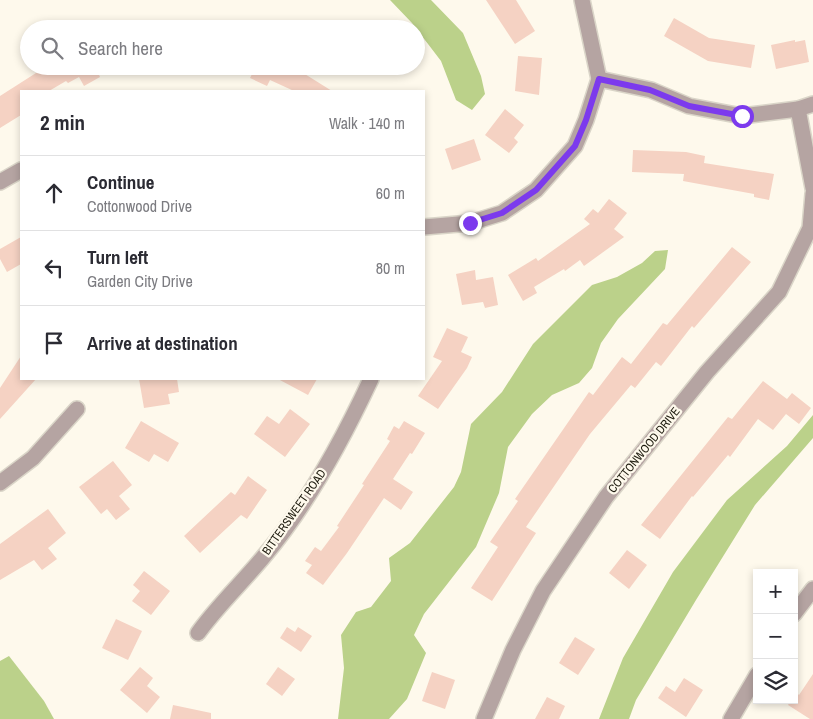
<!DOCTYPE html>
<html lang="en">
<head>
<meta charset="utf-8">
<style>
  body { margin:0; font-family:"Archivo Narrow",sans-serif; background:#f7f7f7; color:#2b2b33 }
  .controls { position:absolute; right:15px; bottom:15px; display:grid; overflow:hidden; border-radius:0px; box-shadow:0 2px 8px #0003 }
  .controls button { width:45px; height:45px; display:grid; place-items:center; padding:0; border:0; border-bottom:1px solid #e1e1e2; background:#fff; color:#2b2b33; font:25px sans-serif }
  .stop { position:absolute; width:15px; height:15px; margin:-11px; border:4px solid #7c3aed; border-radius:50%; background:#fff }
  .stop.end { background:#7c3aed; border-color:#fff; box-shadow:0 1px 5px #0008 }
  .list { margin:0; padding:0; list-style:none }
  h2 { display:flex; justify-content:space-between; align-items:center; height:65px; margin:0; padding:0 20px; font-size:21px }
  h2 small { font-size:16px; font-weight:400; color:#7c7c81 }
  .list li { display:grid; grid-template-columns:32px 1fr auto; gap:15px; align-items:center; box-sizing:border-box; height:75px; padding:0 20px; border-top:1px solid #e1e1e2 }
  .list b { display:block; font-size:19px; white-space:nowrap }
  .list p { margin:0; font-size:16px; white-space:nowrap; color:#7c7c81 }
  .list em { font-size:16px; font-style:normal; color:#7c7c81 }
  .icon { flex:none; width:28px; height:28px; fill:none; stroke:currentColor; stroke-width:2; stroke-linecap:round; stroke-linejoin:round }
  .map { position:relative; flex:none; width:813px; height:719px; overflow:hidden }
  .search { position:absolute; background:#fff; box-shadow:0 2px 8px #0003; left:20px; top:20px; width:405px; height:55px; display:flex; align-items:center; gap:12px; box-sizing:border-box; padding:0 18px; border-radius:28px; color:#7c7c81; font-size:19px }
  .panel { position:absolute; background:#fff; box-shadow:0 2px 8px #0003; left:20px; top:90px; width:405px; height:290px; border-radius:0px }
  .map>svg:first-child { display:block }
  .forest { fill:#bbd18a }
  .building { fill:#f5d2c3 }
  .lines { fill:none; stroke-linecap:round; stroke-linejoin:round }
  .minor-casing { stroke:#dad5c8; stroke-width:18 }
  .minor { stroke:#b5a4a2; stroke-width:15 }
  .route { stroke:#7c3aed; stroke-width:6 }
  .labels { text-anchor:middle; stroke-width:4.5; stroke-linejoin:round; paint-order:stroke }
  .street-label { font-size:12px; fill:#1d1a0e; stroke:#fef9ec }
</style>
</head>
<body>
<div class="map">
<svg width="813" height="719" viewBox="0 0 813 719">
  <rect width="100%" height="100%" fill="#fef9ec"/>
  <!-- forest -->
  <g class="forest">
    <polygon points="390,0 431,0 463,33 481,76 485,94 472,110 456,100 441,61 412,23"/>
    <polygon points="668,250 665,269 618,319 601,343 592,368 579,383 552,395 532,414 508,447 499,493 476,547 424,614 414,635 426,653 407,699 389,719 338,719 344,668 341,635 356,612 371,607 391,581 389,558 410,543 454,487 461,472 471,424 502,392 533,344 592,285 617,277 642,263 655,251"/>
    <polygon points="813,415 813,438 755,505 696,600 636,700 629,719 599,719 623,658 673,572 727,500 787,446"/>
    <polygon points="9,656 44,701 54,719 0,719 0,661"/>
  </g>
  <!-- building -->
  <g class="building">
    <polygon points="486,0 516,0 535,31 515,44"/>
    <polygon points="674,18 709,38 755,45 751,68 708,61 664,36"/>
    <polygon points="795,40 795,42 805,40 809,62 776,69 771,45"/>
    <polygon points="518,56 542,58 539,95 515,91"/>
    <polygon points="47,66 99,66 96,68 100,77 84,86 79,77 68,83 66,81 49,91 21,91 21,115 0,128 0,96"/>
    <polygon points="242,66 292,66 332,91 294,91 270,80 267,86 250,78 253,72"/>
    <polygon points="505,109 524,125 514,138 518,142 509,153 485,135"/>
    <polygon points="474,139 481,160 452,170 445,149"/>
    <polygon points="633,150 686,152 705,156 704,163 774,174 769,200 754,197 754,194 683,181 684,174 632,172"/>
    <polygon points="609,199 627,213 614,229 624,237 584,266 580,260 565,271 564,269 534,287 537,293 523,301 508,275 536,258 538,261 590,224 584,219 593,209 598,213"/>
    <polygon points="21,237 21,264 7,272 0,259 0,249"/>
    <polygon points="732,247 751,262 694,328 692,326 661,366 656,362 635,388 631,385 590,434 526,527 536,533 492,601 471,588 498,547 490,542 518,501 515,499 589,392 593,395 622,357 631,364 663,323 667,325"/>
    <polygon points="475,270 476,280 493,277 498,305 485,308 483,302 462,305 456,274"/>
    <polygon points="447,328 468,337 461,352 472,357 467,368 438,409 418,396 442,361 433,357"/>
    <polygon points="21,356 21,379 36,379 0,419 0,388"/>
    <polygon points="139,379 177,379 179,392 168,394 170,404 144,408"/>
    <polygon points="278,379 317,379 308,395"/>
    <polygon points="763,381 787,399 792,393 811,408 799,424 786,414 773,430 758,419 730,457 728,455 693,497 692,496 660,539 641,525 728,417 732,419"/>
    <polygon points="290,409 310,424 285,457 254,434 267,416 279,424"/>
    <polygon points="141,421 179,443 168,462 154,454 149,462 125,448"/>
    <polygon points="404,421 425,433 412,454 410,453 393,479 413,492 401,510 384,498 347,553 323,585 306,573 312,565 305,561 315,547 321,551 339,527 337,526 364,485 362,484 390,441 387,439 394,426 399,429"/>
    <polygon points="113,461 132,485 119,496 130,509 116,520 107,509 101,514 79,487"/>
    <polygon points="248,476 267,490 247,519 241,515 200,553 184,536 231,492 235,495"/>
    <polygon points="48,509 66,533 48,548 57,559 42,570 34,560 0,580 0,544"/>
    <polygon points="627,550 647,565 629,589 609,573"/>
    <polygon points="144,571 170,591 151,615 132,601 140,591 133,585"/>
    <polygon points="116,619 142,631 128,660 102,648"/>
    <polygon points="287,627 295,632 298,627 312,636 301,652 280,638"/>
    <polygon points="575,637 595,649 578,675 559,663"/>
    <polygon points="140,667 153,678 147,686 160,697 147,713 120,690"/>
    <polygon points="278,667 295,679 282,696 266,684"/>
    <polygon points="432,672 455,680 445,709 422,701"/>
    <polygon points="813,674 813,719 810,719 788,705 791,700 794,700 796,692 799,695"/>
    <polygon points="684,678 703,690 686,717 658,698 666,686 675,692"/>
    <polygon points="547,697 565,706 559,719 535,719"/>
    <polygon points="173,705 211,713 211,719 170,719"/>
  </g>
  <g class="lines">
    <!-- minor casing -->
    <g class="minor-casing">
      <g id="minor">
        <polyline points="599,79 651,90 689,106 742,116 798,109 813,104"/>
        <polyline points="798,109 813,188"/>
        <polyline points="0,182 21,170"/>
        <polyline points="424,227 470,223 502,213 536,190 575,146 586,120 599,79 582,0"/>
        <polyline points="0,483 33,458 77,409"/>
        <polyline points="794,614 813,589"/>
        <path d="M198 633C218 605 243 582 265 555 308 504 343 439 371 379"/>
        <polyline points="484,719 513,650 543,591 606,497 707,372 779,292 810,228 813,194"/>
        <polyline points="731,719 757,675"/>
      </g>
    </g>
    <!-- minor -->
    <use href="#minor" class="minor"/>
  </g>
  <g class="lines">
    <!-- route -->
    <polyline class="route" points="470,223 502,213 536,190 575,146 586,120 599,79 650,90 689,106 742,116"/>
  </g>
  <g class="labels">
    <!-- street labels -->
    <g class="street-label">
      <text transform="translate(644 450) rotate(-51)" y="4">COTTONWOOD DRIVE</text>
      <text transform="translate(294 512) rotate(-55)" y="4">BITTERSWEET ROAD</text>
    </g>
  </g>
</svg>
<div class="controls">
<button>+</button>
<button>−</button>
<button><svg class="icon" aria-label="layers" viewBox="0 0 24 24"><path d="M12 4l9 5-9 5-9-5zM3 14l9 5 9-5"/></svg></button>
</div>
<div class="stop" style="left:742px;top:116px"></div>
<div class="stop end" style="left:470px;top:223px"></div>
<div class="search"><svg class="icon" aria-label="search" viewBox="0 0 24 24"><circle cx="10" cy="10" r="6"/><path d="M15 15l6 6"/></svg>Search here</div>
<section class="panel">
<h2>2 min<small>Walk · 140 m</small></h2>
<ul class="list">
<li><svg class="icon" aria-label="ahead" viewBox="0 0 24 24"><path d="M12 20V5M6 11l6-6 6 6"/></svg><div><b>Continue</b><p>Cottonwood Drive</p></div><em>60 m</em></li>
<li><svg class="icon" aria-label="left" viewBox="0 0 24 24"><path d="M17 20v-9H6M10 6l-5 5 5 5"/></svg><div><b>Turn left</b><p>Garden City Drive</p></div><em>80 m</em></li>
<li><svg class="icon" aria-label="arrive" viewBox="0 0 24 24"><path d="M6 21V4h12l-3 4 3 4H6"/></svg><div><b>Arrive at destination</b></div></li>
</ul>
</section>
</div>
</body>
</html>
